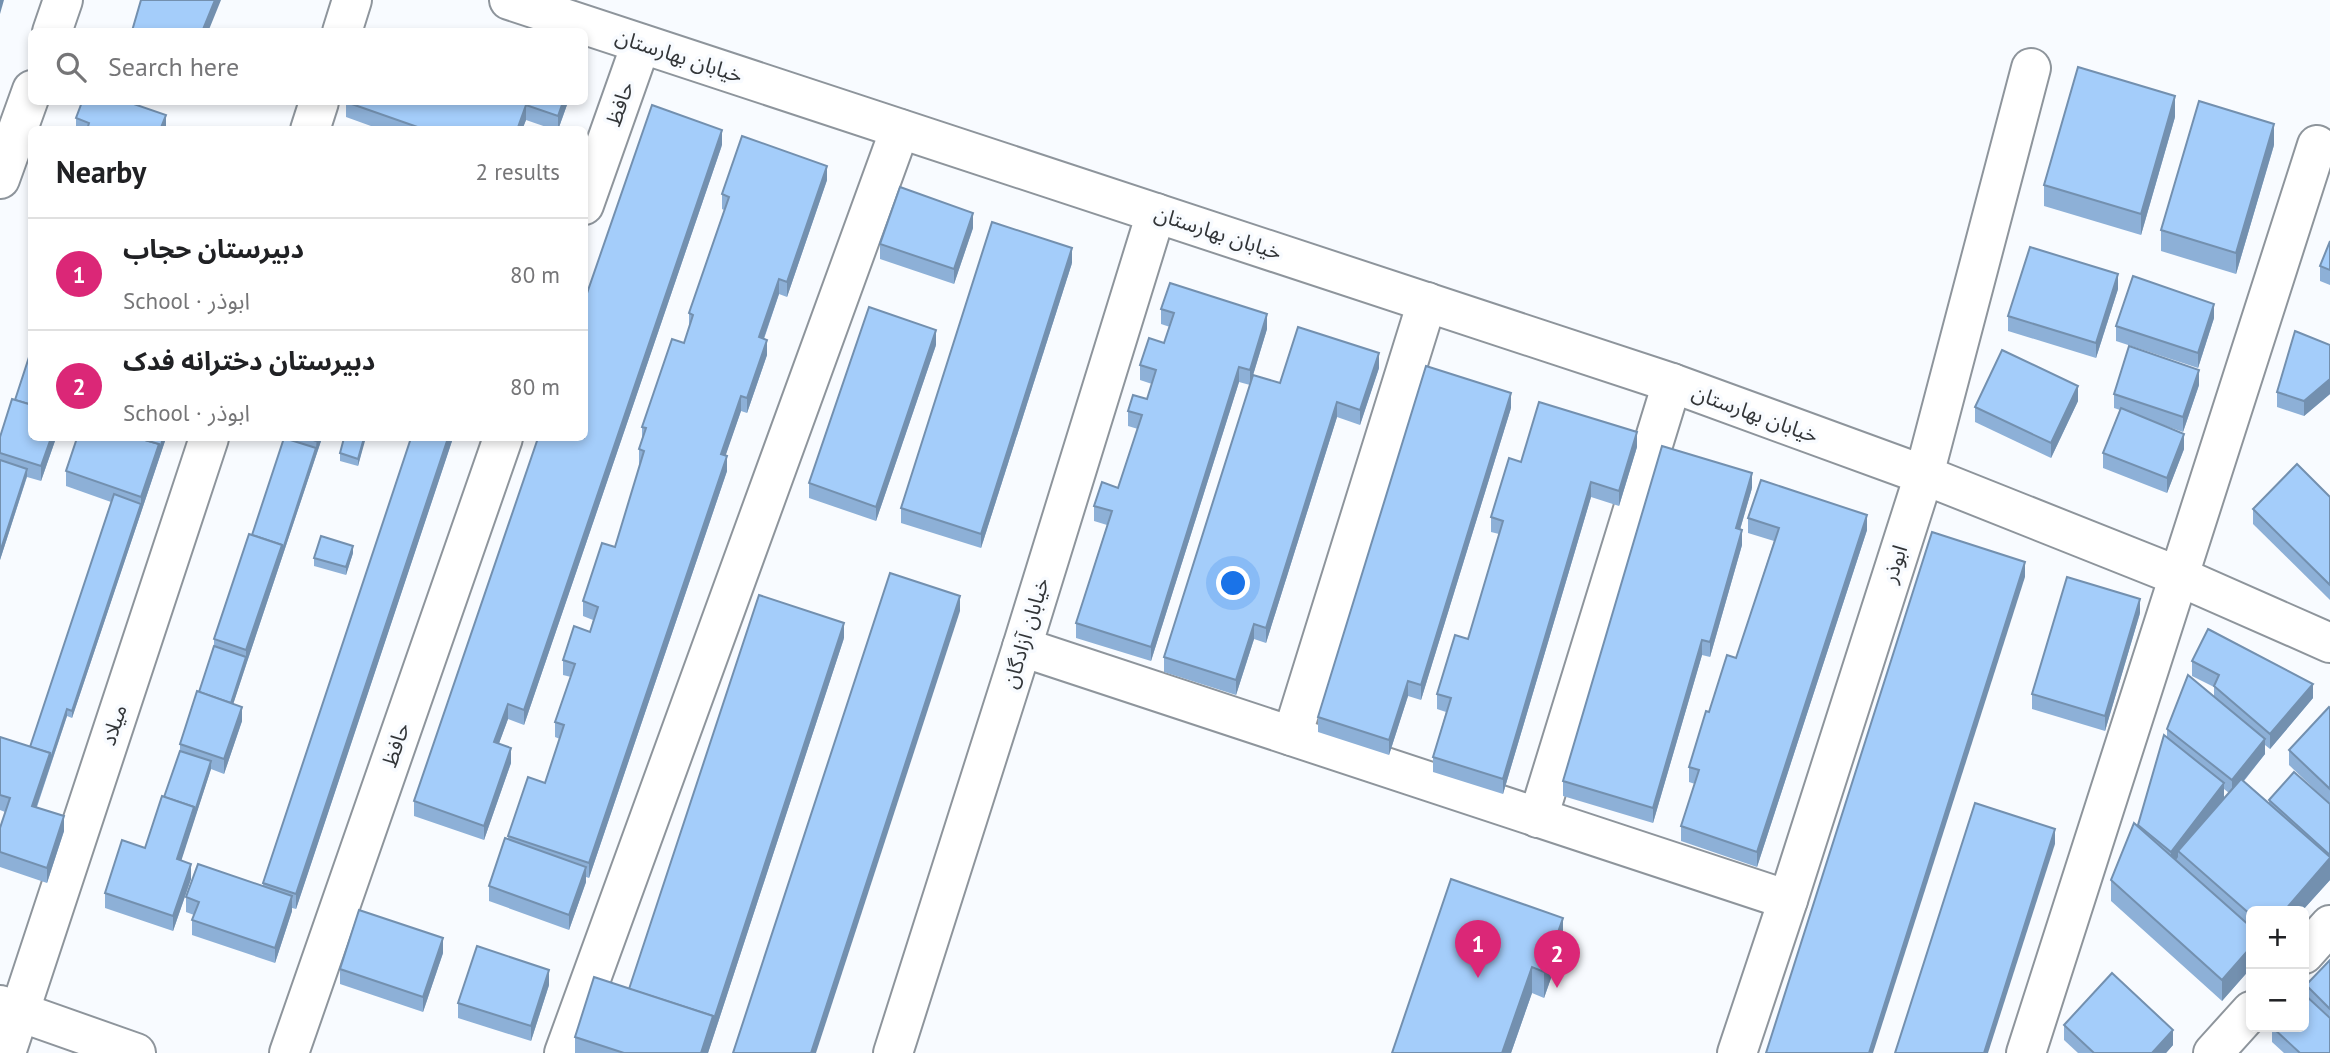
<!DOCTYPE html>
<html lang="en">
<head>
<meta charset="utf-8">
<style>
  body { margin:0; font-family:"PT Sans","Noto Sans Arabic",sans-serif; background:#f6f6f6; color:#202124 }
  .controls { position:absolute; right:21px; bottom:21px; display:grid; overflow:hidden; border-radius:10px; box-shadow:0 4px 10px #0003 }
  .controls button { width:63px; height:63px; display:grid; place-items:center; padding:0; border:0; border-bottom:2px solid #e0e0e0; background:#fff; color:#202124; font:35px sans-serif }
  .you { position:absolute; left:1234px; top:584px; width:24px; height:24px; margin:-18px; border:5px solid #fff; border-radius:50%; background:#1a73e8; box-shadow:0 0 0 10px #1a73e833 }
  .badge { display:grid; place-items:center; width:46px; height:46px; border-radius:50%; background:#db2777; color:#fff; font-size:23px; font-weight:700 }
  .pin { position:absolute; translate:-50% -58px; filter:drop-shadow(0 2px 4px #0008) }
  .pin::after { content:''; position:absolute; top:37px; width:24px; height:21px; background:inherit; clip-path:polygon(0 0,100% 0,50% 100%) }
  .list { margin:0; padding:0; list-style:none }
  h2 { display:flex; justify-content:space-between; align-items:center; height:91px; margin:0; padding:0 28px; font-size:30px }
  h2 small { font-size:23px; font-weight:400; color:#757577 }
  .list li { display:grid; grid-template-columns:46px 1fr auto; gap:21px; align-items:center; box-sizing:border-box; height:112px; padding:0 28px; border-top:2px solid #e0e0e0 }
  .list b { display:block; font-size:26px; white-space:nowrap }
  .list p { margin:0; font-size:23px; white-space:nowrap; color:#757577 }
  .list em { font-size:23px; font-style:normal; color:#757577 }
  .icon { flex:none; width:38px; height:38px; fill:none; stroke:currentColor; stroke-width:2; stroke-linecap:round; stroke-linejoin:round }
  .map { position:relative; flex:none; width:2330px; height:1053px; overflow:hidden }
  .search { position:absolute; background:#fff; box-shadow:0 4px 10px #0003; left:28px; top:28px; width:560px; height:77px; display:flex; align-items:center; gap:18px; box-sizing:border-box; padding:0 24px; border-radius:10px; color:#757577; font-size:26px }
  .panel { position:absolute; background:#fff; box-shadow:0 4px 10px #0003; left:28px; top:126px; width:560px; height:315px; border-radius:10px }
  .map>svg:first-child { display:block }
  .lines { fill:none; stroke-linecap:round; stroke-linejoin:round }
  .minor-casing { stroke:#8e959c; stroke-width:42 }
  .minor { stroke:#fff; stroke-width:38 }
  .wall { fill:#8db0d7; fill-rule:evenodd }
  .shaded-wall { fill:#7390af }
  .building { fill:#a4cdfa; stroke:#7390af; stroke-width:2 }
  .labels { text-anchor:middle; stroke-width:7; stroke-linejoin:round; paint-order:stroke }
  .street-label { font-size:21px; fill:#323538; stroke:#f8fbff }
</style>
</head>
<body>
<div class="map">
<svg width="2330" height="1053" viewBox="0 0 2330 1053">
  <rect width="100%" height="100%" fill="#f8fbff"/>
  <g class="lines">
    <!-- minor casing -->
    <g class="minor-casing">
      <g id="minor">
        <polyline points="509,0 1672,383 1924,475 2178,576 2330,643"/>
        <polyline points="52,32 63,0"/>
        <polyline points="342,32 352,0"/>
        <polyline points="310,130 319,102"/>
        <polyline points="0,179 32,90"/>
        <polyline points="584,205 641,44"/>
        <polyline points="1022,647 1788,900"/>
        <polyline points="1292,736 1427,302"/>
        <polyline points="1538,818 1672,383"/>
        <polyline points="2304,954 2330,925"/>
        <polyline points="0,1005 136,1053"/>
        <polyline points="6,1053 209,438"/>
        <polyline points="289,1053 503,438"/>
        <polyline points="564,1053 900,129"/>
        <polyline points="893,1053 1022,647 1156,213"/>
        <polyline points="1737,1053 1788,900 1924,475 2031,68"/>
        <polyline points="2026,1053 2317,145"/>
        <polyline points="2213,1053 2251,1011"/>
      </g>
    </g>
    <!-- minor -->
    <use href="#minor" class="minor"/>
  </g>
  <!-- wall -->
  <g class="wall">
    <polygon points="346,102 568,102 558,130 555,130 526,120 522,130 382,130 346,117"/>
    <polygon points="2175,117 2141,235 2044,206 2044,185"/>
    <polygon points="76,118 166,130 76,130"/>
    <polygon points="722,145 524,725 508,719 499,743 511,763 484,840 414,816 414,801"/>
    <polygon points="2274,145 2236,274 2161,251 2161,230"/>
    <polygon points="827,180 787,297 779,294 764,339 767,355 747,413 741,411 725,456 727,471 589,878 586,877 586,882 569,930 489,901 489,886 508,839 508,836 545,783 560,739 555,737 555,722 571,677 563,675 563,660 590,632 593,620 583,616 583,601 615,547 640,464 639,464 639,449 642,438 642,427 684,343 689,328 689,313 724,210 722,209 722,194"/>
    <polygon points="973,228 954,284 880,259 880,244"/>
    <polygon points="2330,241 2330,285 2320,281 2320,266"/>
    <polygon points="1072,263 981,548 901,523 901,508"/>
    <polygon points="2118,289 2096,358 2008,331 2008,316"/>
    <polygon points="1161,309 1267,329 1250,385 1239,382 1151,661 1076,638 1076,623 1107,525 1094,521 1094,506 1118,488 1138,429 1128,426 1128,411 1147,399 1152,384 1140,380 1140,365 1164,343 1170,327 1161,324"/>
    <polygon points="2214,318 2198,368 2116,341 2116,326"/>
    <polygon points="32,342 32,438 56,438 41,481 27,477 0,560 0,437 15,400 30,354 30,346"/>
    <polygon points="936,345 876,521 809,498 809,483"/>
    <polygon points="2330,345 2330,394 2304,416 2277,407 2277,392"/>
    <polygon points="1379,368 1360,425 1337,417 1266,643 1254,639 1236,695 1164,672 1164,657 1280,383"/>
    <polygon points="2199,385 2183,432 2160,424 2184,449 2167,493 2103,468 2103,453 2120,410 2114,408 2114,394"/>
    <polygon points="2078,401 2051,458 1975,422 1975,407"/>
    <polygon points="1511,408 1421,700 1408,696 1389,755 1318,732 1318,717"/>
    <polygon points="166,438 72,718 67,716 37,807 64,831 47,883 0,867 0,828 5,812 0,810 0,737 30,747 111,502 66,486 66,471"/>
    <polygon points="284,438 322,438 233,704 242,721 224,774 211,769 181,860 191,879 173,931 105,908 105,893 145,848 164,797 180,751 180,744 199,692 214,646 214,639 252,535"/>
    <polygon points="365,438 358,466 340,461 340,453"/>
    <polygon points="411,438 453,438 296,909 292,908 292,911 275,963 192,935 192,920 194,915 186,912 186,897 263,886 263,883"/>
    <polygon points="1637,447 1619,506 1591,497 1503,794 1433,772 1433,757 1446,712 1437,709 1437,694 1468,639 1499,534 1491,532 1491,517 1521,462"/>
    <polygon points="1752,488 1740,530 1742,545 1710,657 1702,655 1653,823 1563,796 1563,781"/>
    <polygon points="2330,497 2330,600 2253,524 2253,509"/>
    <polygon points="1748,518 1867,530 1757,867 1681,841 1681,826 1695,784 1689,782 1689,767 1709,712 1736,658 1774,541 1748,533"/>
    <polygon points="353,553 346,575 314,566 314,558"/>
    <polygon points="2140,613 2105,731 2032,709 2032,694"/>
    <polygon points="844,638 708,1053 575,1053 575,1037 629,989"/>
    <path d="M2192 661 2313 698 2270 749 2265 745V754L2244 781 2269 803V800L2330 804V880L2302 911H2251V968L2222 1001 2111 901V880L2138 826 2167 738V729L2214 697V687L2192 676ZM2224 789 2229 793 2223 800Z"/>
    <polygon points="2330,708 2330,804 2289,765 2289,750"/>
    <polygon points="1563,944 1544,998 1532,993 1511,1053 1392,1053"/>
    <polygon points="443,953 423,1012 340,984 340,969"/>
    <polygon points="2330,960 2330,1053 2284,1053 2272,1042 2272,1027 2306,996 2306,985"/>
    <polygon points="549,985 531,1041 458,1018 458,1003"/>
    <polygon points="2064,1025 2173,1045 2166,1053 2078,1053 2064,1040"/>
  </g>
  <!-- shaded-wall -->
  <g class="shaded-wall">
    <polygon points="0,0 4,0 0,14"/>
    <polygon points="215,0 221,0 208,32 202,32"/>
    <polygon points="2175,96 2175,117 2141,235 2141,214"/>
    <polygon points="563,102 568,102 558,130 558,116"/>
    <polygon points="526,105 526,120 522,130 517,130"/>
    <polygon points="166,115 166,130 160,130"/>
    <polygon points="2274,124 2274,145 2236,274 2236,253"/>
    <polygon points="722,130 722,145 524,725 524,710"/>
    <polygon points="827,166 827,180 787,297 787,282"/>
    <polygon points="973,213 973,228 954,284 954,269"/>
    <polygon points="1072,248 1072,263 981,548 981,534"/>
    <polygon points="2118,274 2118,289 2096,358 2096,343"/>
    <polygon points="779,279 779,294 759,352 759,337"/>
    <polygon points="2214,304 2214,318 2198,368 2198,353"/>
    <polygon points="1267,314 1267,329 1250,385 1250,370"/>
    <polygon points="936,330 936,345 876,521 876,507"/>
    <polygon points="767,340 767,355 747,413 747,398"/>
    <polygon points="1379,353 1379,368 1360,425 1360,410"/>
    <polygon points="1239,367 1239,382 1151,661 1151,647"/>
    <polygon points="2199,370 2199,385 2183,432 2183,417"/>
    <polygon points="2330,379 2330,394 2304,416 2304,401"/>
    <polygon points="2078,386 2078,401 2051,458 2051,443"/>
    <polygon points="1511,393 1511,408 1421,700 1421,685"/>
    <polygon points="741,396 741,411 721,469 721,454"/>
    <polygon points="1337,402 1337,417 1266,643 1266,628"/>
    <polygon points="1637,432 1637,447 1619,506 1619,491"/>
    <polygon points="2184,434 2184,449 2167,493 2167,478"/>
    <polygon points="51,438 56,438 41,481 41,466"/>
    <polygon points="163,438 166,438 159,459 159,452"/>
    <polygon points="317,438 322,438 246,665 246,650 282,545 316,448"/>
    <polygon points="364,438 365,438 365,441 358,466 358,459"/>
    <polygon points="448,438 453,438 296,909 296,894"/>
    <polygon points="159,444 159,459 72,718 72,711 141,504 141,497"/>
    <polygon points="727,456 727,471 589,878 589,863"/>
    <polygon points="27,469 27,476 0,560 0,552"/>
    <polygon points="1752,473 1752,488 1736,543 1736,528"/>
    <polygon points="1591,482 1591,497 1503,794 1503,779"/>
    <polygon points="1867,515 1867,530 1757,867 1757,852"/>
    <polygon points="1742,530 1742,545 1710,657 1710,642"/>
    <polygon points="353,546 353,553 346,575 346,567"/>
    <polygon points="2025,562 2025,577 1873,1053 1869,1053"/>
    <polygon points="960,596 960,611 816,1053 811,1053"/>
    <polygon points="2140,599 2140,613 2105,731 2105,716"/>
    <polygon points="844,623 844,638 708,1053 701,1053"/>
    <polygon points="1254,624 1254,639 1236,695 1236,680"/>
    <polygon points="1702,640 1702,655 1653,823 1653,808"/>
    <polygon points="246,657 246,665 229,717 229,709"/>
    <polygon points="1408,681 1408,696 1389,755 1389,740"/>
    <polygon points="2313,684 2313,698 2270,749 2270,734"/>
    <polygon points="508,704 508,719 494,757 494,742"/>
    <polygon points="242,707 242,721 224,774 224,759"/>
    <polygon points="67,709 67,716 32,820 32,806 50,753"/>
    <polygon points="2265,739 2265,754 2232,795 2232,780"/>
    <polygon points="511,748 511,763 484,840 484,826"/>
    <polygon points="211,761 211,769 177,874 177,859"/>
    <polygon points="2224,783 2224,798 2178,851 2178,857 2171,867 2171,852"/>
    <polygon points="64,816 64,831 47,883 47,868"/>
    <polygon points="2055,829 2055,844 1988,1053 1984,1053"/>
    <polygon points="2330,858 2330,880 2302,911 2284,911"/>
    <polygon points="191,864 191,879 173,931 173,916"/>
    <polygon points="586,867 586,882 569,930 569,915"/>
    <polygon points="292,896 292,911 275,963 275,948"/>
    <polygon points="1563,918 1563,944 1544,998 1544,972"/>
    <polygon points="443,938 443,953 423,1012 423,997"/>
    <polygon points="2251,947 2251,968 2222,1001 2222,980"/>
    <polygon points="1532,967 1532,993 1511,1053 1502,1053"/>
    <polygon points="549,970 549,985 531,1041 531,1026"/>
    <polygon points="2173,1030 2173,1045 2166,1053 2152,1053"/>
  </g>
  <!-- building -->
  <g class="building">
    <polygon points="141,0 215,0 202,32 134,32 132,31"/>
    <polygon points="2078,67 2175,96 2141,214 2044,185"/>
    <polygon points="2199,101 2274,124 2236,253 2161,230"/>
    <polygon points="82,102 128,102 166,115 160,130 87,130 89,123 76,118"/>
    <polygon points="346,102 563,102 558,116 526,105 517,130 426,130"/>
    <polygon points="652,105 722,130 524,710 508,704 494,742 511,748 484,826 414,801 538,438 584,438 584,302"/>
    <polygon points="742,136 827,166 787,282 779,279 759,337 767,340 747,398 741,396 721,454 727,456 589,863 508,836 528,777 545,783 564,725 555,722 575,664 563,660 574,626 590,632 598,607 583,601 602,543 615,547 644,451 639,449 646,428 642,427 672,339 684,343 693,315 689,313 729,197 722,194"/>
    <polygon points="900,187 973,213 954,269 880,244"/>
    <polygon points="992,222 1072,248 981,534 901,508"/>
    <polygon points="2330,241 2330,270 2320,266"/>
    <polygon points="2030,247 2118,274 2096,343 2008,316"/>
    <polygon points="2133,276 2214,304 2198,353 2116,326"/>
    <polygon points="1170,283 1267,314 1250,370 1239,367 1151,647 1076,623 1112,511 1094,506 1102,482 1118,488 1142,415 1128,411 1133,395 1147,399 1156,370 1140,365 1149,338 1164,343 1174,313 1161,309"/>
    <polygon points="869,307 936,330 876,507 809,483"/>
    <polygon points="1298,327 1379,353 1360,410 1337,402 1266,628 1254,624 1236,680 1164,657 1253,375 1280,383"/>
    <polygon points="2295,331 2330,345 2330,379 2304,401 2277,392"/>
    <polygon points="2129,346 2199,370 2183,417 2114,394"/>
    <polygon points="2002,350 2078,386 2051,443 1975,407"/>
    <polygon points="30,354 32,354 32,405 15,400"/>
    <polygon points="1426,366 1511,393 1421,685 1408,681 1389,740 1318,717"/>
    <polygon points="12,399 32,405 32,438 51,438 41,466 0,453 0,437"/>
    <polygon points="1539,402 1637,432 1619,491 1591,482 1503,779 1433,757 1451,698 1437,694 1455,635 1468,639 1503,521 1491,517 1509,458 1521,462"/>
    <polygon points="2121,408 2184,434 2167,478 2103,453"/>
    <polygon points="77,438 138,438 159,444 141,497 66,471"/>
    <polygon points="138,438 163,438 159,452 159,444"/>
    <polygon points="284,438 316,448 282,552 282,545 252,535"/>
    <polygon points="307,438 317,438 316,441"/>
    <polygon points="344,438 364,438 358,459 340,453"/>
    <polygon points="411,438 448,438 296,894 263,883"/>
    <polygon points="1662,446 1752,473 1736,528 1742,530 1710,642 1702,640 1653,808 1563,781"/>
    <polygon points="0,460 27,469 0,552"/>
    <polygon points="2297,464 2330,497 2330,585 2253,509"/>
    <polygon points="1761,480 1867,515 1757,852 1681,826 1699,770 1689,767 1706,711 1709,712 1727,655 1736,658 1779,528 1748,518"/>
    <polygon points="114,494 141,504 72,711 67,709 50,761 50,753 30,747"/>
    <polygon points="1932,532 2025,562 1869,1053 1766,1053"/>
    <polygon points="249,534 282,545 246,650 214,639"/>
    <polygon points="321,536 353,546 346,567 314,558"/>
    <polygon points="890,573 960,596 811,1053 733,1053"/>
    <polygon points="2067,577 2140,599 2105,716 2032,694"/>
    <polygon points="759,595 844,623 713,1022 713,1016 629,989"/>
    <polygon points="2208,629 2313,684 2270,734 2214,686 2219,675 2192,661"/>
    <polygon points="214,646 246,657 231,703 199,692"/>
    <polygon points="2188,675 2265,739 2232,780 2167,729"/>
    <polygon points="197,691 242,707 224,759 180,744"/>
    <polygon points="2329,707 2330,708 2330,789 2289,750"/>
    <polygon points="2164,735 2224,783 2171,852 2138,825"/>
    <polygon points="0,737 50,753 32,806 64,816 47,868 0,852 0,828 10,798 0,795"/>
    <polygon points="180,751 211,761 194,814 194,807 164,797"/>
    <polygon points="2294,772 2330,804 2330,855 2269,800"/>
    <polygon points="2241,779 2330,857 2330,858 2284,911 2251,911 2251,915 2178,851"/>
    <polygon points="162,796 194,807 177,859 191,864 173,916 105,893 122,840 145,848"/>
    <polygon points="1975,803 2055,829 1984,1053 1895,1053"/>
    <polygon points="2134,823 2251,927 2251,947 2222,980 2111,880"/>
    <polygon points="505,838 586,867 569,915 489,886"/>
    <polygon points="198,864 292,896 275,948 192,920 199,902 186,897"/>
    <polygon points="1451,879 1563,918 1544,972 1532,967 1502,1053 1392,1053"/>
    <polygon points="359,910 443,938 423,997 340,969"/>
    <polygon points="477,946 549,970 531,1026 458,1003"/>
    <polygon points="2330,960 2330,1009 2306,985"/>
    <polygon points="2112,973 2173,1030 2152,1053 2094,1053 2064,1025"/>
    <polygon points="594,977 713,1016 701,1053 624,1053 575,1037"/>
    <polygon points="2304,994 2330,1018 2330,1053 2300,1053 2272,1027 2304,1027"/>
  </g>
  <g class="labels">
    <!-- street labels -->
    <g class="street-label">
      <text transform="translate(679 56) rotate(18)" y="7">خیابان بهارستان</text>
      <text transform="translate(620 104) rotate(-71)" y="7">حافظ</text>
      <text transform="translate(1218 233) rotate(18)" y="7">خیابان بهارستان</text>
      <text transform="translate(1755 414) rotate(20)" y="7">خیابان بهارستان</text>
      <text transform="translate(1895 564) rotate(-72)" y="7">ابوذر</text>
      <text transform="translate(1026 633) rotate(-73)" y="7">خیابان آزادگان</text>
      <text transform="translate(114 725) rotate(-72)" y="7">میلاد</text>
      <text transform="translate(396 745) rotate(-71)" y="7">حافظ</text>
    </g>
  </g>
</svg>
<div class="controls">
<button>+</button>
<button>−</button>
</div>
<div class="you"></div>
<div class="pin badge" style="left:1478px;top:978px">1</div>
<div class="pin badge" style="left:1557px;top:988px">2</div>
<div class="search"><svg class="icon" aria-label="search" viewBox="0 0 24 24"><circle cx="10" cy="10" r="6"/><path d="M15 15l6 6"/></svg>Search here</div>
<section class="panel">
<h2>Nearby<small>2 results</small></h2>
<ul class="list">
<li><span class="badge">1</span><div><b>دبیرستان حجاب</b><p>School · ابوذر</p></div><em>80 m</em></li>
<li><span class="badge">2</span><div><b>دبیرستان دخترانه فدک</b><p>School · ابوذر</p></div><em>80 m</em></li>
</ul>
</section>
</div>
</body>
</html>
